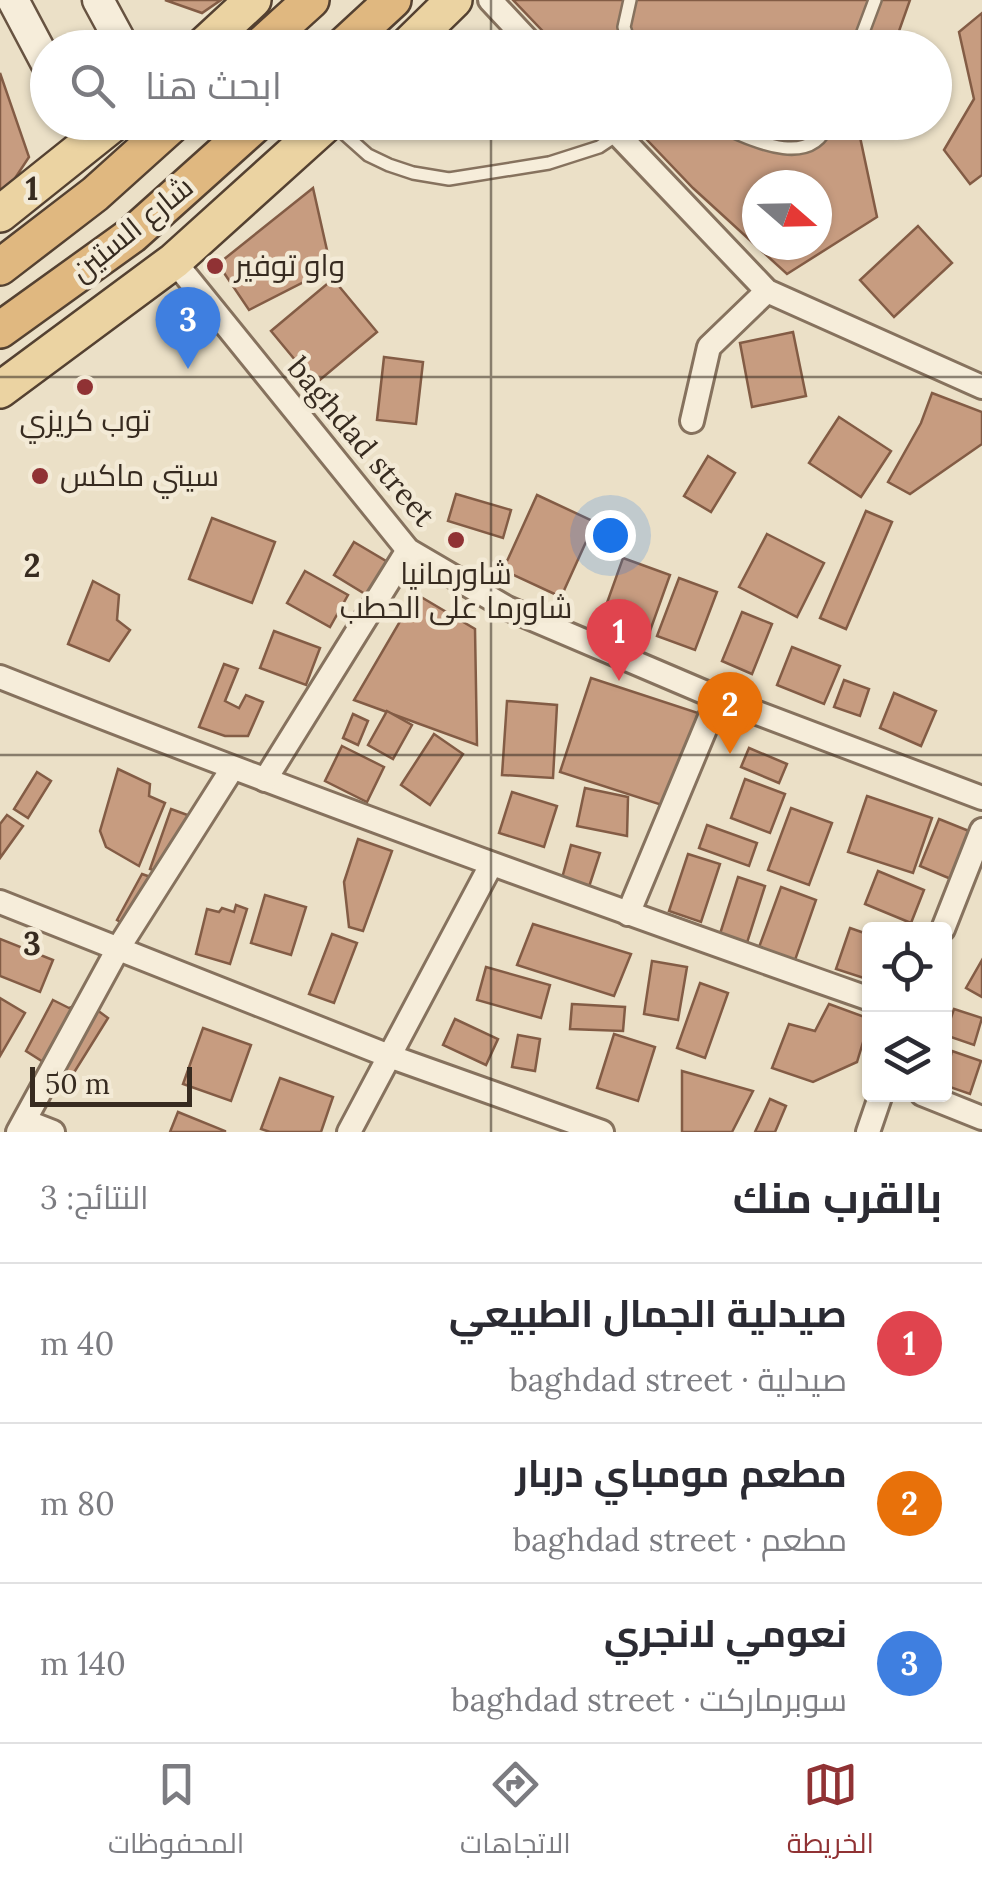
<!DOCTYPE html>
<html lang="ar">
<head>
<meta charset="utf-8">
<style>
  body { margin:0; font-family:Lora,Cairo,serif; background:#f2f2f3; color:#2b2b33; direction:rtl }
  .controls { position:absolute; right:30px; bottom:30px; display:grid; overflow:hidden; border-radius:10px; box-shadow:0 2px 8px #0004 }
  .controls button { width:90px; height:90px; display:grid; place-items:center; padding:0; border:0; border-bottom:2px solid #e1e1e2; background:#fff; color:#2b2b33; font:50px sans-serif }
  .compass { position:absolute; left:742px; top:170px; width:90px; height:90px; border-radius:50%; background:#fff; box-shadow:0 2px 8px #0004; rotate:110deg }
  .scale { position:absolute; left:30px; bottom:25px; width:162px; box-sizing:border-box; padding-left:10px; border:5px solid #372b20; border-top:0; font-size:28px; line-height:35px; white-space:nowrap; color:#372b20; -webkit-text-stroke:8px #f3ead6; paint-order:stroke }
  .you { position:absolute; left:610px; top:535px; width:35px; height:35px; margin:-25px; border:8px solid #fff; border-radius:50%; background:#1a73e8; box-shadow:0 0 0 15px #1a73e833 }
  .badge { display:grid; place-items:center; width:65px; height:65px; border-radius:50%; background:#903234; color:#fff; font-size:32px; font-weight:700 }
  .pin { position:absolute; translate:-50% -82px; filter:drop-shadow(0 2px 5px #0008) }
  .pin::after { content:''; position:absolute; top:52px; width:35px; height:30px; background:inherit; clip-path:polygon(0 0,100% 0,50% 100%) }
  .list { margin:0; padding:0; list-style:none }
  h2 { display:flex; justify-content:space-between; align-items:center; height:130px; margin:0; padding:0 40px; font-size:42px }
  h2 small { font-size:32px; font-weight:400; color:#7c7c81 }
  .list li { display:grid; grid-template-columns:65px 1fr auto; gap:30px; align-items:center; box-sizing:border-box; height:160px; padding:0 40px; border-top:2px solid #e1e1e2 }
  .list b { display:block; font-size:38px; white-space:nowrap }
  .list p { margin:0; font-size:32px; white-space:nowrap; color:#7c7c81 }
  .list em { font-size:32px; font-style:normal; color:#7c7c81 }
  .icon { flex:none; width:55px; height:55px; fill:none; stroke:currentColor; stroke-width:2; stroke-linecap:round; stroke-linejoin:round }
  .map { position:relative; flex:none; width:982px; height:1132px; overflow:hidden; direction:ltr }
  .search { position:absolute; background:#fff; box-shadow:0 2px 8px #0004; left:30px; right:30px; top:30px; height:110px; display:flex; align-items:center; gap:25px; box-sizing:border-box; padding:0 35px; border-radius:55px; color:#7c7c81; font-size:38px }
  .sheet { height:610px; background:#fff }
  nav { display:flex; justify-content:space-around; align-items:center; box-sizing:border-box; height:140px; border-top:2px solid #e1e1e2; background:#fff; font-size:28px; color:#7c7c81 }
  nav a { display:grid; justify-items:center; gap:5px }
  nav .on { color:#903234 }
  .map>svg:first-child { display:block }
  .building { fill:#c79c80; stroke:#835c45; stroke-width:2.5; fill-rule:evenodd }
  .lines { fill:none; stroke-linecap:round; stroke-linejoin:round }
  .service-casing { stroke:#86725e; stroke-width:16 }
  .minor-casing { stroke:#86725e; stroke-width:28 }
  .secondary-casing { stroke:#675341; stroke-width:35 }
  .primary-casing { stroke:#544131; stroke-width:40 }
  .trunk-casing { stroke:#544131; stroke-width:40 }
  .service { stroke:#f6edda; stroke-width:11 }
  .minor { stroke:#f6edda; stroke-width:22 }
  .secondary { stroke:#f6edda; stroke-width:30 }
  .primary { stroke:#ebd3a2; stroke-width:35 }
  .trunk { stroke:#e0b880; stroke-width:35 }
  .grid { fill:none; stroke:#372b20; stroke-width:2.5; stroke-opacity:0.55 }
  .poi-dot { fill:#903234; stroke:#f3ead6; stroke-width:4 }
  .labels { text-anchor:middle; stroke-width:9; stroke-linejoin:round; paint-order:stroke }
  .street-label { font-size:30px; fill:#372b20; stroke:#f3ead6 }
  .poi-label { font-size:30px; fill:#372b20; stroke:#f3ead6; text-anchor:start }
  .grid-label { font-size:32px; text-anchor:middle; font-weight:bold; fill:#372b20; stroke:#f3ead6; stroke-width:9; stroke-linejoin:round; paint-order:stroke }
</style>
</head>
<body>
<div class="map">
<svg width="982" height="1132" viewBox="0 0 982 1132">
  <rect width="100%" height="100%" fill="#ebe0c7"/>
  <!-- building -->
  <g class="building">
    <polygon points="165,0 221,0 202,13"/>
    <polygon points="513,0 910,0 893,48 559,48"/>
    <polygon points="982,13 982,175 970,184 944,150 974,99 959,32"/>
    <polygon points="0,73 29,157 0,201"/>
    <path d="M630 122H865L860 137 877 217 787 274 693 188ZM757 185H817V245H757Z"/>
    <polygon points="313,188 331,268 249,310 218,264"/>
    <polygon points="918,226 952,263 894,317 860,280"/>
    <polygon points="333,279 377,332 315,384 271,331"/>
    <polygon points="793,332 806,396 752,407 740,343"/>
    <polygon points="384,357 423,362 416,424 377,420"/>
    <polygon points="932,393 982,412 982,444 910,494 888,482 921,423"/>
    <polygon points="839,417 891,451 861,497 809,463"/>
    <polygon points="708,456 735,473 711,512 684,496"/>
    <polygon points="456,494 511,510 503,538 448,521"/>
    <polygon points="537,495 595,522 561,597 503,570"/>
    <polygon points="866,511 892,522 846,629 820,618"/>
    <polygon points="212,518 275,542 252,603 189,579"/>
    <polygon points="767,534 824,563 797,617 739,587"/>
    <polygon points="354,542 391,564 370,597 334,575"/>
    <polygon points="623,558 670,575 650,631 603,614"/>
    <polygon points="305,571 348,595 330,627 287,603"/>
    <polygon points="679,578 717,592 695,650 657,636"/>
    <polygon points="93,581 119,595 117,620 130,630 109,661 68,644"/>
    <polygon points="416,594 475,629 477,745 354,700"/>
    <polygon points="742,612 772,624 752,674 722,661"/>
    <polygon points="274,631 320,648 306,685 260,668"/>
    <polygon points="792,647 840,666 824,704 777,685"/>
    <polygon points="224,664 238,669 225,701 239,708 246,695 263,702 248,736 225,736 199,727"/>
    <polygon points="591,678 698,713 668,807 560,772"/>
    <polygon points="844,680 869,689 860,716 834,707"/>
    <polygon points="894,693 936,711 921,746 880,728"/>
    <polygon points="507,701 557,705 553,778 502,775"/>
    <polygon points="387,711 412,725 393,759 368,745"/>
    <polygon points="353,714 368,721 358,745 343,738"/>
    <polygon points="434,734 463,754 430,805 401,785"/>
    <polygon points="342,746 384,767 367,802 325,781"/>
    <polygon points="749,748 787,764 779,783 741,767"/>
    <polygon points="118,769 150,784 149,796 165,803 139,866 106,847 100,831"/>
    <polygon points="37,772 51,781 28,818 14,809"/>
    <polygon points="745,779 785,794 770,833 731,818"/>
    <polygon points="585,788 628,797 627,836 577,826"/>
    <polygon points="512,792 557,806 544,847 499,833"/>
    <polygon points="867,796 932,818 913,873 848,852"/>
    <polygon points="791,808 832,823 809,885 768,870"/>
    <polygon points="171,809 193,817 172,877 150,869"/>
    <polygon points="7,815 23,826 0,858 0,824"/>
    <polygon points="939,819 969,831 951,879 920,866"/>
    <polygon points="707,825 757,843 749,866 699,848"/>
    <polygon points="358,839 392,851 363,931 349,927 344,882"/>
    <polygon points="571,845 600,853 588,890 561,882"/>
    <polygon points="688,854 720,864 701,922 669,911"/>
    <polygon points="878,871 924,890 911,923 865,904"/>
    <polygon points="142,874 159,880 129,927 117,920"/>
    <polygon points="738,877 765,886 746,946 719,937"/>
    <polygon points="781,887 816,900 794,963 758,950"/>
    <polygon points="265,895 306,907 291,955 251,943"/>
    <polygon points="236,905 247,909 230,964 196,954 207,909 219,912 222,908 234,912"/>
    <polygon points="533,924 631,954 614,996 517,965"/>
    <polygon points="850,928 870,935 870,980 836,969"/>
    <polygon points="332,934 357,943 334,1003 309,994"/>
    <polygon points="0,939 53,960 40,992 0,976"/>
    <polygon points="982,960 982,997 966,988"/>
    <polygon points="652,961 687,967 678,1020 644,1014"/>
    <polygon points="486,967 550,985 541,1018 477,1000"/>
    <polygon points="700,983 728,993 705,1058 677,1048"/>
    <polygon points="0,998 25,1013 0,1056"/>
    <polygon points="53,1000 69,1008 86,1002 108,1018 70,1079 26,1051"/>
    <polygon points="572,1004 625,1007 623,1031 570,1029"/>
    <polygon points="829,1004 870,1019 857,1062 813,1082 772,1068 789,1024 815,1031"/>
    <polygon points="954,1009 982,1018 974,1045 945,1035"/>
    <polygon points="455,1019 498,1039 486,1065 443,1045"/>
    <polygon points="203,1028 251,1045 231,1101 183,1084"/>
    <polygon points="614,1034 655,1047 638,1101 597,1088"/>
    <polygon points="518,1035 540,1039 535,1071 512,1067"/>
    <polygon points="952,1051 981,1061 970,1094 944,1085"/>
    <polygon points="682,1071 753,1091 732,1132 682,1132"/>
    <polygon points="280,1078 333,1097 321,1132 270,1132 261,1129"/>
    <polygon points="770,1099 786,1106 775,1132 755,1132"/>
    <polygon points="178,1112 225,1131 225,1132 170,1132"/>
  </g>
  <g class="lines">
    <!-- service casing -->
    <g class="service-casing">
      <g id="service">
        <polyline points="630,0 624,27 631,48"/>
        <polyline points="857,48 875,0"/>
        <polyline points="331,122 368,155 389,165 413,173 449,179 549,163 599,147 617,135"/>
        <path d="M712 122C745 136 810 173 829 122"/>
      </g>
    </g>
    <!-- minor casing -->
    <g class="minor-casing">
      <g id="minor">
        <polyline points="490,0 535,48"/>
        <polyline points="606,122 767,291 982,387"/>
        <polyline points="174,261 408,550 507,608 718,698 982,798"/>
        <polyline points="692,421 709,347 767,291"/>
        <path d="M0 677C287 791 578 896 870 999"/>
        <polyline points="265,780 408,550"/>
        <polyline points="0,902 389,1056 602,1132"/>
        <polyline points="628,914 718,698"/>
        <polyline points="943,929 982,830"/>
        <polyline points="922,1094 982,1118"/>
        <polyline points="25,1121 53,1132"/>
        <polyline points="18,1132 119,947 232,769"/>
        <polyline points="349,1132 491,865"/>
        <polyline points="868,1132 881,1094"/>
      </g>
    </g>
    <!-- secondary casing -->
    <g class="secondary-casing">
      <g id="secondary">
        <polyline points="13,0 48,66"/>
        <polyline points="98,0 124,48"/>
      </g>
    </g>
    <!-- primary casing -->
    <g class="primary-casing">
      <g id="primary">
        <polyline points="201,48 253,0"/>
        <polyline points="405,48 454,0"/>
        <polyline points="0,214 115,122"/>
        <polyline points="0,390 174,261 328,122"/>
      </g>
    </g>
    <!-- trunk casing -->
    <g class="trunk-casing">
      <g id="trunk">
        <polyline points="258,48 311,0"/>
        <polyline points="341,48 393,0"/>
        <polyline points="0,267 95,194 175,122"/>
        <polyline points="0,330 132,235 258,122"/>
      </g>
    </g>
    <!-- service -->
    <use href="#service" class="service"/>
    <!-- minor -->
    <use href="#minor" class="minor"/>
    <!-- secondary -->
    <use href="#secondary" class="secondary"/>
    <!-- primary -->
    <use href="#primary" class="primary"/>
    <!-- trunk -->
    <use href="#trunk" class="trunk"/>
  </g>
  <!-- grid -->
  <path class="grid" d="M491 0V48M491 122V1132M0 377H982M0 755H982"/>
  <!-- markers -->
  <g class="poi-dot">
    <circle cx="215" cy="266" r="10"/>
    <circle cx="85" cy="387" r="10"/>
    <circle cx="40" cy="476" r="10"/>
    <circle cx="456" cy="540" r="10"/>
  </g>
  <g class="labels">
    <!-- street labels -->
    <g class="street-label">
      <text transform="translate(132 229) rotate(-39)" y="10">شارع الستين</text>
      <text transform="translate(361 442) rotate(50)" y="10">baghdad street</text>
    </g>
    <!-- poi labels -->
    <g class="poi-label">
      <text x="235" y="276">واو توفير</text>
      <text x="85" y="431" text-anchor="middle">توب كريزي</text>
      <text x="60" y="486">سيتي ماكس</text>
      <text x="456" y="584" text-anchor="middle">شاورمانيا<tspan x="456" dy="34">شاورما على الحطب</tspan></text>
    </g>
  </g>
  <g class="grid-label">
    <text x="32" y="200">1</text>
    <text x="32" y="577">2</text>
    <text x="32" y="955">3</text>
  </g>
</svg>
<div class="controls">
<button><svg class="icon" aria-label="locate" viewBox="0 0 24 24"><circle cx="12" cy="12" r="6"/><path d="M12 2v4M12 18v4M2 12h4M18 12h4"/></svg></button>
<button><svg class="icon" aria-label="layers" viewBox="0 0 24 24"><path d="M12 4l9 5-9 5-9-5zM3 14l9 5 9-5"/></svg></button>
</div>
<svg class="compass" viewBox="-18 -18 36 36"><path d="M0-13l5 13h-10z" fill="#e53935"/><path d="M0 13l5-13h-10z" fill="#7c7c81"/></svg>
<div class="scale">50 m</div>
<div class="you"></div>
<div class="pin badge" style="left:619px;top:681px;background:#e0444e">1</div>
<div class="pin badge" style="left:730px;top:754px;background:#e8710a">2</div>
<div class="pin badge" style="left:188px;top:369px;background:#3f7fe0">3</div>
<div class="search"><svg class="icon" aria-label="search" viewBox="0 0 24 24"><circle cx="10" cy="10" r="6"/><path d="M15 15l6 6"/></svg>ابحث هنا</div>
</div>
<section class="sheet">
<h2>بالقرب منك<small>النتائج: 3</small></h2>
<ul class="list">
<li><span class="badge" style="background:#e0444e">1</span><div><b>صيدلية الجمال الطبيعي</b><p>صيدلية · baghdad street</p></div><em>40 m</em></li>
<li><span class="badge" style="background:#e8710a">2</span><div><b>مطعم مومباي دربار</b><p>مطعم · baghdad street</p></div><em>80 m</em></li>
<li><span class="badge" style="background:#3f7fe0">3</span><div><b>نعومي لانجري</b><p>سوبرماركت · baghdad street</p></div><em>140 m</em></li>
</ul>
</section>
<nav>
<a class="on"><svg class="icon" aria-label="map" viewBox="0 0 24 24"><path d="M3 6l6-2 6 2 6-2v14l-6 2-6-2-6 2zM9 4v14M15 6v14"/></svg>الخريطة</a>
<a><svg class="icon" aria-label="directions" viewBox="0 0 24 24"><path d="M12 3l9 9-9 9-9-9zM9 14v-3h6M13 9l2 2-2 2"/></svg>الاتجاهات</a>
<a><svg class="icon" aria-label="saved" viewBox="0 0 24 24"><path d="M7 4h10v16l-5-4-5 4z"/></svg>المحفوظات</a>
</nav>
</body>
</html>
